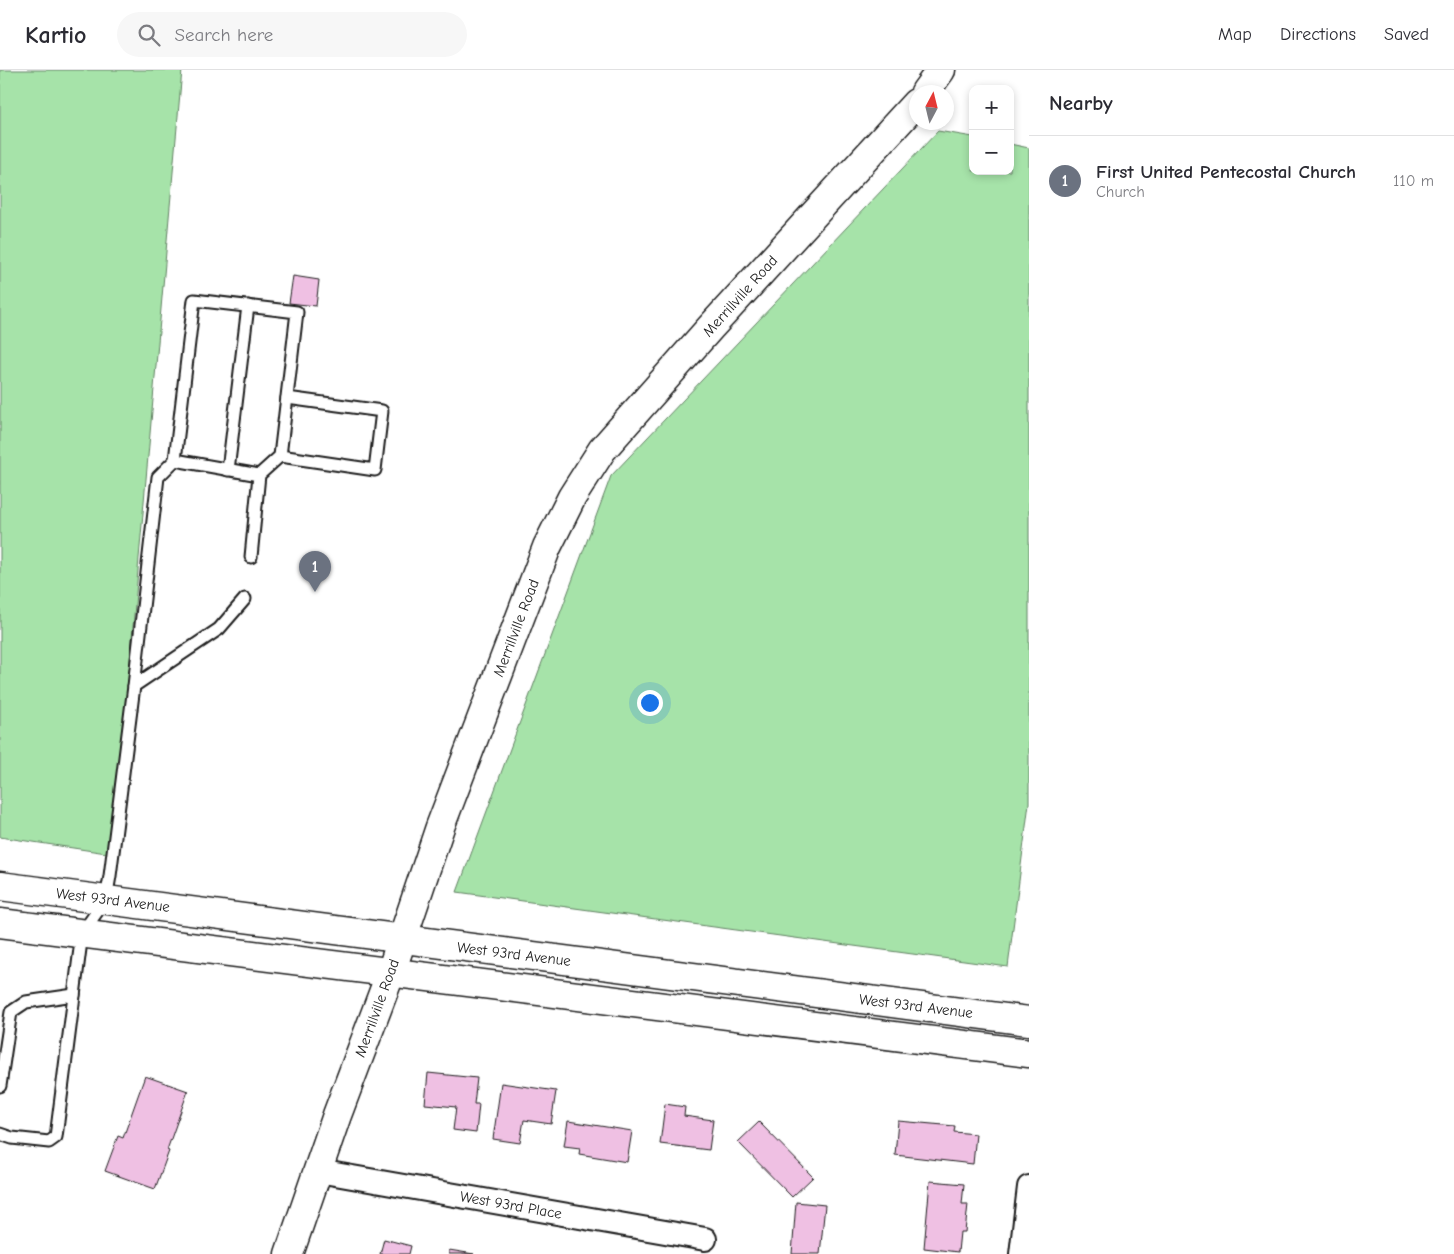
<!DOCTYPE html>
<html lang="en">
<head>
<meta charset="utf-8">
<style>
  body { margin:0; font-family:"Comic Neue",sans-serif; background:#f7f7f7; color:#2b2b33 }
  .controls { position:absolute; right:15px; top:15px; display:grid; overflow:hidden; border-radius:10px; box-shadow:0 2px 8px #0003 }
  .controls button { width:45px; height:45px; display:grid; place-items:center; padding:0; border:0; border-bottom:1px solid #e1e1e2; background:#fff; color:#2b2b33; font:25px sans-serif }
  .compass { position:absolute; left:909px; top:15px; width:45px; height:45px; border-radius:50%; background:#fff; box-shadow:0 2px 8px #0003; rotate:7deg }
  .you { position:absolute; left:649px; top:632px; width:18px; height:18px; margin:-12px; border:4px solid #fff; border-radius:50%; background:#1a73e8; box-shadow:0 0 0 8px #1a73e833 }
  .badge { display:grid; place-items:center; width:32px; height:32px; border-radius:50%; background:#0f766e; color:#fff; font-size:16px; font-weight:700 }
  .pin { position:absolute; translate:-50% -41px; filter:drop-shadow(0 1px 2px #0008) }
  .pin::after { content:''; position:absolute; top:26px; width:18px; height:15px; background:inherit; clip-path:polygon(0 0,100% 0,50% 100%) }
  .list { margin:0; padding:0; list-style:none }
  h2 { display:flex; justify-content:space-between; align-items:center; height:65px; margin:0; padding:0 20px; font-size:21px }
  h2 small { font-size:16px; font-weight:400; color:#7c7c81 }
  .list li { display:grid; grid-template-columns:32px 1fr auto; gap:15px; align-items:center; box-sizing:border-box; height:90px; padding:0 20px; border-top:1px solid #e1e1e2 }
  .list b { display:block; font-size:19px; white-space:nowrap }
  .list p { margin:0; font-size:16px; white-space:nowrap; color:#7c7c81 }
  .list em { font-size:16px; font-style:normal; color:#7c7c81 }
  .icon { flex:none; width:28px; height:28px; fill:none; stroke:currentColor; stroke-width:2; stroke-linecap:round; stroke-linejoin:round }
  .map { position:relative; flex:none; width:1029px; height:1184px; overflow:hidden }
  header { display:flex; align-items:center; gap:30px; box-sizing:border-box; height:70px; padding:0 25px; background:#fff; border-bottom:1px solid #e1e1e2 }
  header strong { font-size:24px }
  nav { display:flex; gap:28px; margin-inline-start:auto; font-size:18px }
  .search { width:350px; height:45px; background:#f7f7f7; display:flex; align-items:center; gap:12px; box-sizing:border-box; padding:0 18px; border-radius:28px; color:#7c7c81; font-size:19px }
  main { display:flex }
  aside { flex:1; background:#fff }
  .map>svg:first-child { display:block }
  .green { fill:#a6e3a9; stroke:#618062 }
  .building { fill:#efc0e3; stroke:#1c1c1c }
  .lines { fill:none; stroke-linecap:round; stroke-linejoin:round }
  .lane-casing { stroke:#1c1c1c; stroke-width:15 }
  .street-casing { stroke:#1c1c1c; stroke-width:26 }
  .secondary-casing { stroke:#1c1c1c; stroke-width:31 }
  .lane { stroke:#fff; stroke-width:11 }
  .street { stroke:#fff; stroke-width:22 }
  .secondary { stroke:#fff; stroke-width:28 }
  .labels { text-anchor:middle; stroke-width:4.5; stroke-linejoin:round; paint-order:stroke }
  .street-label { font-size:15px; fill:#1c1c1c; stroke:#fff }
</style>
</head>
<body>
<header>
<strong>Kartio</strong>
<div class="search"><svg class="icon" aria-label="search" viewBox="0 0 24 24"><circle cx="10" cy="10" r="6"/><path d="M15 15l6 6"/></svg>Search here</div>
<nav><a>Map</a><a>Directions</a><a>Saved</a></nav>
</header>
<main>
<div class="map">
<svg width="1029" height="1184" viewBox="0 0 1029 1184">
  <rect width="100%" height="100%" fill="#fff"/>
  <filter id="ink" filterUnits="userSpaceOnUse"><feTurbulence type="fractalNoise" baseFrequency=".02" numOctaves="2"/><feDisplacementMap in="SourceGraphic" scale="10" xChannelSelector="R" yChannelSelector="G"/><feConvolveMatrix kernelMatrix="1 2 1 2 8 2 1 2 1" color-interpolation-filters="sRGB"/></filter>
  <g filter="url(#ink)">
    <!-- green -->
    <g class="green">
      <polygon points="0,0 182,0 113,784 0,767"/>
      <polygon points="938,61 973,67 973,101 1010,101 1010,74 1029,78 1029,733 1008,897 457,822 611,406"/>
    </g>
    <!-- building -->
    <g class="building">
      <polygon points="293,206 319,210 316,236 289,233"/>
      <polygon points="428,1003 477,1008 474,1034 479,1034 476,1063 453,1060 456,1037 425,1034"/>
      <polygon points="145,1006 188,1021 167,1080 169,1081 155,1119 105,1101 118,1066 123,1068"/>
      <polygon points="501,1013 556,1021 551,1054 524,1050 520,1073 493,1069"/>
      <polygon points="665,1034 685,1037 684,1046 713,1050 709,1080 660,1074"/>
      <polygon points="568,1051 632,1061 627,1092 579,1084 580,1078 564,1076"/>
      <polygon points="898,1051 955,1056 954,1062 976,1064 973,1094 895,1085"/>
      <polygon points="759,1052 813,1107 792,1127 738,1072"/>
      <polygon points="930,1111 964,1114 962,1134 968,1134 965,1162 960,1162 958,1182 924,1178"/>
      <polygon points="796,1132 825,1135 820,1184 792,1184"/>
      <polygon points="384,1169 411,1176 409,1184 380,1184"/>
      <polygon points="449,1180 474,1184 449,1184"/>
    </g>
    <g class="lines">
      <!-- lane casing -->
      <g class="lane-casing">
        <g id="lane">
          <polyline points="280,386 375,400 382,341 287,328"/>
          <polyline points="228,400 248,236"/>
          <polyline points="251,487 259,405 280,386 297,242 194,230 175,390 259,405"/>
          <polyline points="134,616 158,407 175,390"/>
          <polyline points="0,1016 11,942 26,932 74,925"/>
          <polyline points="0,1064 12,1068 49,1072 56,1067 82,863 106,829 110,806 134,616 219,559 245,529"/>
        </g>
      </g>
      <!-- street casing -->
      <g class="street-casing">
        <g id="street">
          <polyline points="318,1101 705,1169"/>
          <polyline points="1021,1184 1029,1117"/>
        </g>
      </g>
      <!-- secondary casing -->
      <g class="secondary-casing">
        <g id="secondary">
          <polyline points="925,22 941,0"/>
          <polyline points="0,816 1029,951"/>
          <polyline points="0,853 1029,983"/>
          <polyline points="289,1184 337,1045 391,902 440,757 547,477 572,427 602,380 710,258 916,33"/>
        </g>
      </g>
      <!-- lane -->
      <use href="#lane" class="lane"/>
      <!-- street -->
      <use href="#street" class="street"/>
      <!-- secondary -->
      <use href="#secondary" class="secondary"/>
    </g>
  </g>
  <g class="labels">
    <!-- street labels -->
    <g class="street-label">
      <text transform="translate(740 226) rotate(-48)" y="5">Merrillville Road</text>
      <text transform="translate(516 558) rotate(-69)" y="5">Merrillville Road</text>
      <text transform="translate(113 830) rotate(7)" y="5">West 93rd Avenue</text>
      <text transform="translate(514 884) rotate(7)" y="5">West 93rd Avenue</text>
      <text transform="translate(916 936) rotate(7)" y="5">West 93rd Avenue</text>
      <text transform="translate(377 938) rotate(-70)" y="5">Merrillville Road</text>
      <text transform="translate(511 1135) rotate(10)" y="5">West 93rd Place</text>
    </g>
  </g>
</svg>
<div class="controls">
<button>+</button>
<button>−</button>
</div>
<svg class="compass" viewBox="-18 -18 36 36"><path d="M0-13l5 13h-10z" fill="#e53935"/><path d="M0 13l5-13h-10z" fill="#7c7c81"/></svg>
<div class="you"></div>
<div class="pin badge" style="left:315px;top:522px;background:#6b7280">1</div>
</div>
<aside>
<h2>Nearby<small></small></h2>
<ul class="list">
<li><span class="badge" style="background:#6b7280">1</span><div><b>First United Pentecostal Church</b><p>Church</p></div><em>110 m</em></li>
</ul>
</aside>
</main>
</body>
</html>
